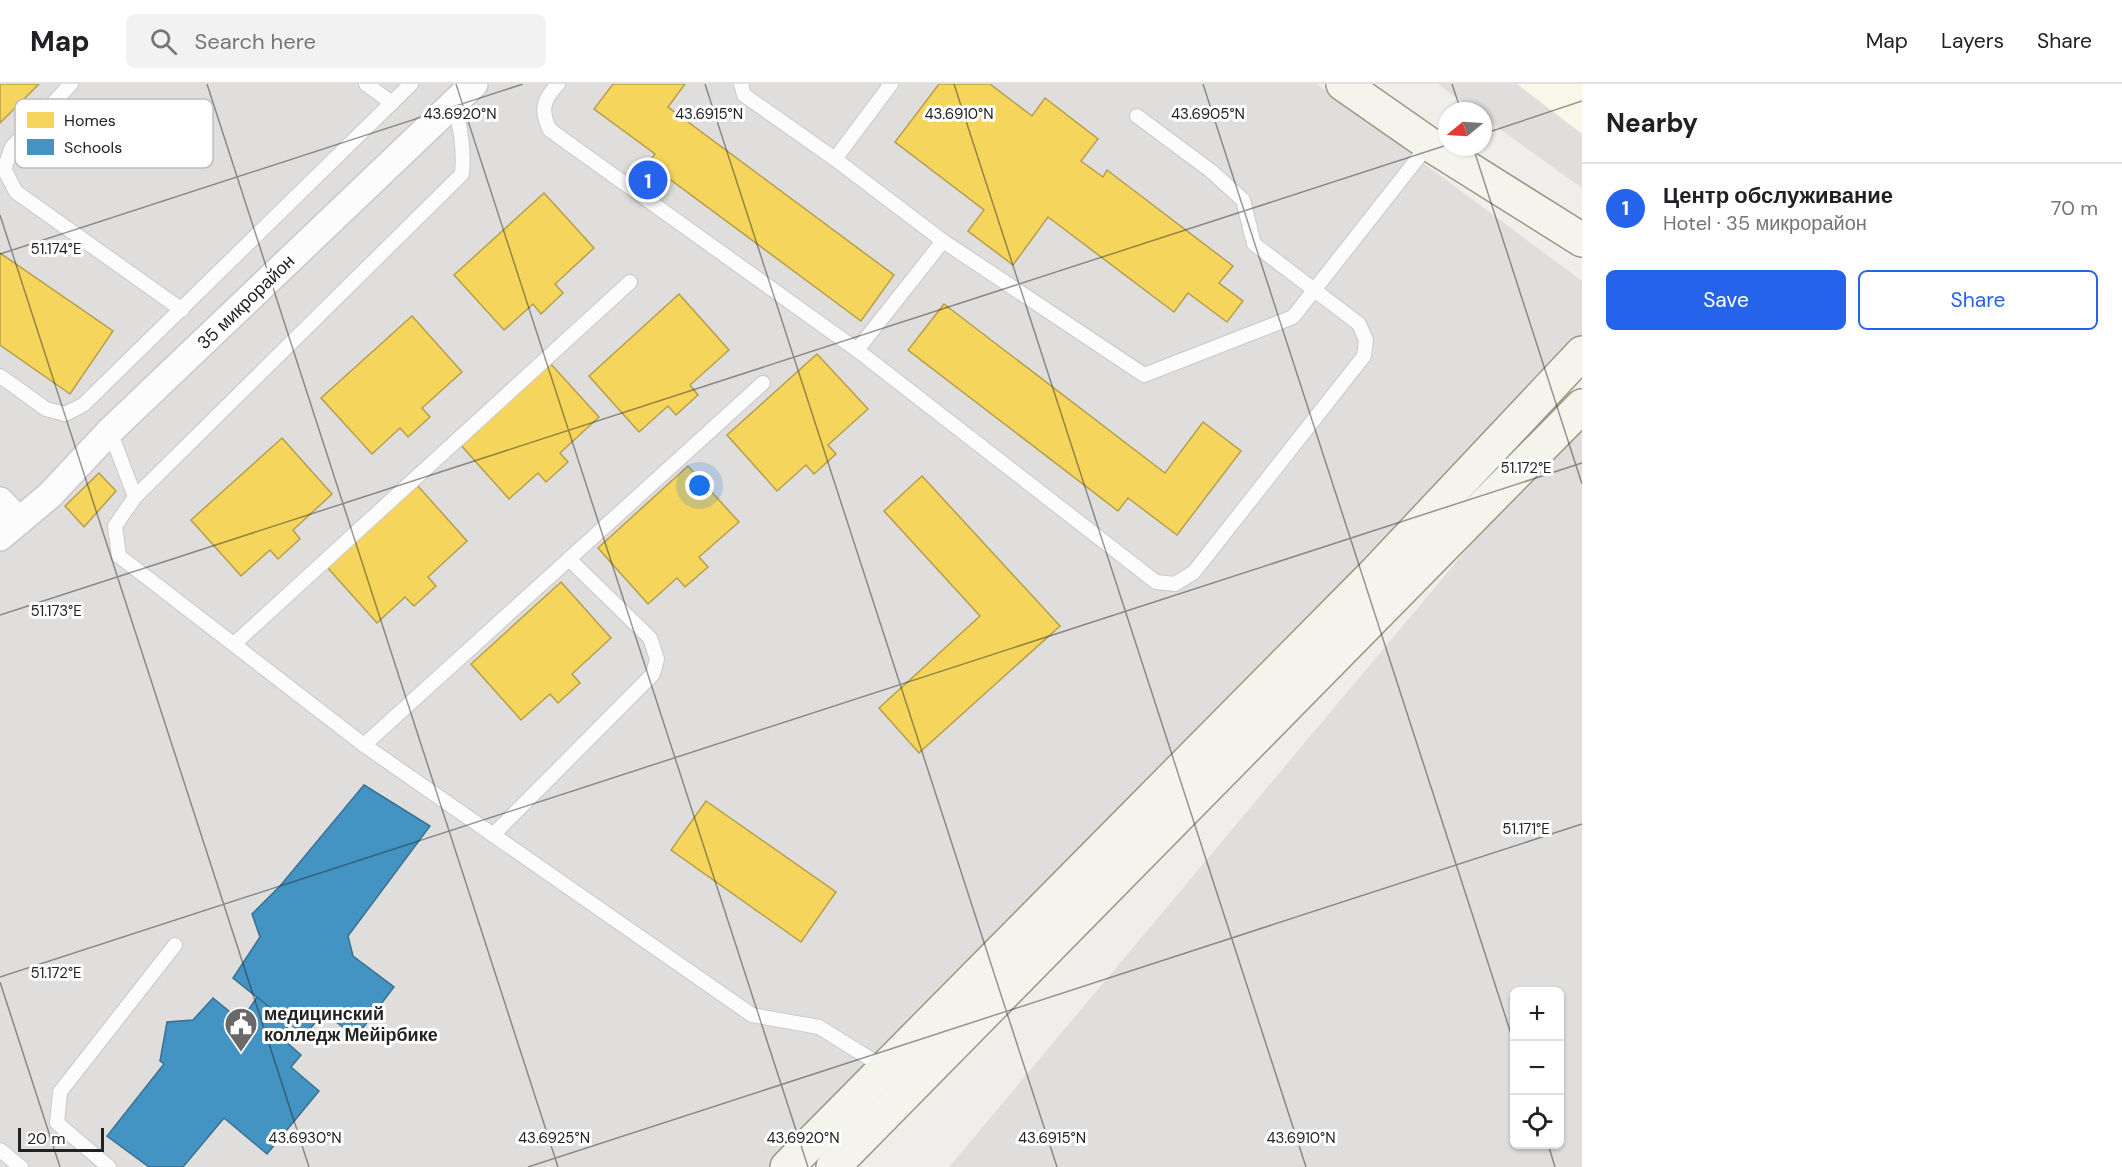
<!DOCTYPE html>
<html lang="en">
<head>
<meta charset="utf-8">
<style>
  body { margin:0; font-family:"DM Sans",sans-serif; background:#f2f2f2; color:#202124 }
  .controls { position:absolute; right:18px; bottom:18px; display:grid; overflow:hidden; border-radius:9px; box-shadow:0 2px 4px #0004 }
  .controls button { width:54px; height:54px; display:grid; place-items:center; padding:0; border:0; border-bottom:2px solid #e0e0e0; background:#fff; color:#202124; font:30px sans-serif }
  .compass { position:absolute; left:1438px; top:18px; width:54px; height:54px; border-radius:50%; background:#fff; box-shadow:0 2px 4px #0004; rotate:252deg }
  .scale { position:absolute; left:18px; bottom:15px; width:86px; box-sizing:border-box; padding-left:6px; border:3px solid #222; border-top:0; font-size:16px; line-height:21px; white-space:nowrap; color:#222; -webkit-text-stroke:4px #fff; paint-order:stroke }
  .you { position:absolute; left:700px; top:402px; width:21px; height:21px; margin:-15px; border:4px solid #fff; border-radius:50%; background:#1a73e8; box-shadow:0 0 0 9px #1a73e833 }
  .badge { display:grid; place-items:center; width:39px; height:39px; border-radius:50%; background:#2563eb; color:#fff; font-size:20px; font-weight:700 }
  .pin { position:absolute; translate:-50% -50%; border:3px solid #fff; box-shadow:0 2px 6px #0006 }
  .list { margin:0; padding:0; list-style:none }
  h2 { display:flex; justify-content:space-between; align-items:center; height:78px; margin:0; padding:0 24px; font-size:26px }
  h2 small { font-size:20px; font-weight:400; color:#757577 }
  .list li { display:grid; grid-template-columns:39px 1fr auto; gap:18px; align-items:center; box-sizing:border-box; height:90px; padding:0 24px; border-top:2px solid #e0e0e0 }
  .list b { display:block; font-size:22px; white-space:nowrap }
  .list p { margin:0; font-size:20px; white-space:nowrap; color:#757577 }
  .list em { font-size:20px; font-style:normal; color:#757577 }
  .actions { display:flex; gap:12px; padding:18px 24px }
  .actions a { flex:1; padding:14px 0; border:2px solid #2563eb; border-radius:9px; text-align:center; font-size:21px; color:#2563eb }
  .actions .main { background:#2563eb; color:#fff }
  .icon { flex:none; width:33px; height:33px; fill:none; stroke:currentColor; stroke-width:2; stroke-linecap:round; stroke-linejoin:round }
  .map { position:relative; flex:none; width:1582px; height:1083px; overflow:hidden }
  header { display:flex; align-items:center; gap:36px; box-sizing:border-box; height:84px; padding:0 30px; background:#fff; border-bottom:2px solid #e0e0e0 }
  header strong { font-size:28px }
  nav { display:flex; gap:33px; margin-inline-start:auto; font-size:21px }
  .search { width:420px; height:54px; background:#f2f2f2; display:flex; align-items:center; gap:15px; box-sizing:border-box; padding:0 21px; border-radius:9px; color:#757577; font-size:22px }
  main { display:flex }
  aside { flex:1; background:#fff }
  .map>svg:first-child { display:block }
  .residential { fill:#dfdedc; fill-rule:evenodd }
  .education { fill:#f8f7e8 }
  .homes { fill:#f6d55c; stroke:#b69f4b; stroke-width:1.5 }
  .schools { fill:#4393c3; stroke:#397193; stroke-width:1.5 }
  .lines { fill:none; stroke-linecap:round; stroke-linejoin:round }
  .lane-casing { stroke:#c9c8c7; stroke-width:16 }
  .street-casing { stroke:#c9c8c7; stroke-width:30 }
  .secondary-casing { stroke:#999a82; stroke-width:36 }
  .lane { stroke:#fdfcfc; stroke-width:14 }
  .street { stroke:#fdfcfc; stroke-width:27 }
  .secondary { stroke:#f4f4ed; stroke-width:33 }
  .ticks { fill:none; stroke:#222; stroke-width:1.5; stroke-opacity:0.45 }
  .labels { text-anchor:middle; stroke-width:6; stroke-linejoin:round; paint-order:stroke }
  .street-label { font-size:18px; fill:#222; stroke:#fff }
  .poi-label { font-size:18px; font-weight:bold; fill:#222; stroke:#fff; text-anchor:start }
  .key { fill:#fff; stroke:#bdbdbd; stroke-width:1.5 }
  .key-label { font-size:16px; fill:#222 }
  .ticks-label { font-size:15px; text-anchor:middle; fill:#222; stroke:#fff; stroke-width:6; stroke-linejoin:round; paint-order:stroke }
</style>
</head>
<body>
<header>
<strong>Map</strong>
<div class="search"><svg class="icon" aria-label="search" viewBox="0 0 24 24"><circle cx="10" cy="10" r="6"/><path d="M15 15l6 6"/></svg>Search here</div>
<nav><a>Map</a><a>Layers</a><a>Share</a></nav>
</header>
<main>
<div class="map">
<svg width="1582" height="1083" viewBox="0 0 1582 1083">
  <rect width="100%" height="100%" fill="#f0eeeb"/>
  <!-- residential -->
  <g class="residential">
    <polygon points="0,0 1317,0 1582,197 1582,270 779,1083 0,1083"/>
    <polygon points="1438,0 1582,0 1582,104 1483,33 1483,27 1475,27"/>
    <path d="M1582 328V1083H949ZM1514 908H1560V1060H1514Z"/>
  </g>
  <!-- education -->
  <polygon class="education" points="1517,0 1582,0 1582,50"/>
  <!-- homes -->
  <g class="homes">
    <polygon points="0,0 39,0 0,39"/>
    <polygon points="613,0 685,0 668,23 894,191 861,237 648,79 655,70 594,25"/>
    <polygon points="939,0 990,0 1032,32 1045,14 1098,55 1081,77 1103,93 1107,86 1233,182 1219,199 1243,217 1227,238 1188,209 1174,228 1048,133 1013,181 968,147 984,126 895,58"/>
    <polygon points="544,109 594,164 555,200 563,209 541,230 533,220 504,246 454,191"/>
    <polygon points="0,169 113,247 70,310 0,261"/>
    <polygon points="679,210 729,266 690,301 698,311 676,331 668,322 639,348 589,292"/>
    <polygon points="944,220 1165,389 1203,338 1241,367 1177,451 1128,414 1118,427 908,266"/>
    <polygon points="412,232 462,288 422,324 430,333 408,353 400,344 372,370 321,314"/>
    <polygon points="817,270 868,325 828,361 836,370 814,390 806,381 777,407 727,351"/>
    <polygon points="549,278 599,333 560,369 568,378 546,398 538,389 509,415 459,359"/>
    <polygon points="282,354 332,410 293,446 300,455 278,475 270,466 241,492 191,436"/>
    <polygon points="688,382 739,438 699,473 708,483 685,503 677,494 648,520 598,464"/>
    <polygon points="99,389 116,407 84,443 65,422"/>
    <polygon points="922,392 1060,542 919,669 879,624 980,532 884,427"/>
    <polygon points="417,401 467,457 428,493 436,502 414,522 405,513 377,539 327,483"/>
    <polygon points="561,498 611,554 572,590 580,599 558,619 550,610 521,636 471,580"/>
    <polygon points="706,717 836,808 801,858 671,766"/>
  </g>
  <!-- schools -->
  <g class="schools">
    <polygon points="364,701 430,742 348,852 353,872 394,903 356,953 323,928 305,952 233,894 260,853 252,830 280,802"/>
    <polygon points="257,913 289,939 283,955 301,971 291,983 319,1007 267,1070 224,1034 183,1083 149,1083 107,1052 164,980 160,977 167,938 193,936 213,914 241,937"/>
  </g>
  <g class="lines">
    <!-- lane casing -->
    <g class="lane-casing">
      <g id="lane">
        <polyline points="71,0 12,63 4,85 16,108 182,226"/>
        <polyline points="366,0 392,19"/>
        <path d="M558 0C543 16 540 26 550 46L857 266 1156 498 1175 500 1194 488 1364 272 1366 256 1359 240 1254 160 1243 116 1211 87 1137 32"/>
        <polyline points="741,0 744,11 835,75 943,157 1144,291 1293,233 1429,60"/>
        <path d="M453 21C462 44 464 66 462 90L135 413 115 442 119 472 364 661 752 931 819 943 885 984"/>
        <polyline points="835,75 891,0"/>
        <polyline points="857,266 943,157"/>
        <polyline points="0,292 46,325 65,330 83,321 411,0"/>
        <polyline points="110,347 135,413"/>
        <polyline points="234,560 630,198"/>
        <polyline points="364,661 763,299"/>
        <polyline points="493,751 653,590 657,575 650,554 569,475"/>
        <polyline points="0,1066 21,1083"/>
        <polyline points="109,1083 57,1039 60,1008 175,861"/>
      </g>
    </g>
    <!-- street casing -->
    <g class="street-casing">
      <g id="street">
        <polyline points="0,417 19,437"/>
        <polyline points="0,453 50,411 110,347 474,0"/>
      </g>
    </g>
    <!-- secondary casing -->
    <g class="secondary-casing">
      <g id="secondary">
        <polyline points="1343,0 1429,60 1582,156"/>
        <polyline points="787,1083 1375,489 1582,269"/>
        <polyline points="833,1083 1582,322"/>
      </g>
    </g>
    <!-- lane -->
    <use href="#lane" class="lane"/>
    <!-- street -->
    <use href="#street" class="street"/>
    <!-- secondary -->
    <use href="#secondary" class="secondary"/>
  </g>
  <!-- ticks -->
  <path class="ticks" d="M207 0 558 1083M456 0 808 1083M705 0 1057 1083M954 0 1306 1083M1203 0 1514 959M1452 0 1461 27M1483 50 1582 17M1473 63 1582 400M0 131 309 1083M0 170 523 0M0 531 1447 61M0 893 1582 379M0 898 60 1083M1548 1060 1555 1083M528 1083 1582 740"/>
  <!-- icons -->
  <defs>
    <g id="civic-pin" transform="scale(1.725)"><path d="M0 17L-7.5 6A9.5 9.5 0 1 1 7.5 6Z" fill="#6a6968" stroke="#fff"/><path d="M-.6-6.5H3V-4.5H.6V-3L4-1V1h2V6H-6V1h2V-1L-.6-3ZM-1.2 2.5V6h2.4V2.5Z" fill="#fff"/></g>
  </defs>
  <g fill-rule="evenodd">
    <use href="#civic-pin" x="241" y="940"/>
  </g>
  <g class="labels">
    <!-- street labels -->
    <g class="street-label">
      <text transform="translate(246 218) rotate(-44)" y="6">35 микрорайон</text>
    </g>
    <!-- poi labels -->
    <g class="poi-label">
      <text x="264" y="936">медицинский<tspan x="264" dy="21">колледж Мейірбике</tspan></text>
    </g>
  </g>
  <!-- legend -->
  <rect x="15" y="15" width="198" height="69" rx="9" class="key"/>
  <rect x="27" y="28" width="27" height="16" fill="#f6d55c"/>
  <rect x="27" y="55" width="27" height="16" fill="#4393c3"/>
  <g class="key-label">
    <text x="64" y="42">Homes</text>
    <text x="64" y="69">Schools</text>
  </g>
  <g class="ticks-label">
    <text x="460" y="35">43.6920°N</text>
    <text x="709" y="35">43.6915°N</text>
    <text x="959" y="35">43.6910°N</text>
    <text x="1208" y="35">43.6905°N</text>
    <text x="56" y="170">51.174°E</text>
    <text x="1526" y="389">51.172°E</text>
    <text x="56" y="532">51.173°E</text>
    <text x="1526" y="750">51.171°E</text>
    <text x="56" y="894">51.172°E</text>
    <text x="305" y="1059">43.6930°N</text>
    <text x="554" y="1059">43.6925°N</text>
    <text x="803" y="1059">43.6920°N</text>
    <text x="1052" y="1059">43.6915°N</text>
    <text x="1301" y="1059">43.6910°N</text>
  </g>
</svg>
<div class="controls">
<button>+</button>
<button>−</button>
<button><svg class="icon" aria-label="locate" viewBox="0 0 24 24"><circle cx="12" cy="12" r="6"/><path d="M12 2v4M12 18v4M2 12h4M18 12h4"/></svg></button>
</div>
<svg class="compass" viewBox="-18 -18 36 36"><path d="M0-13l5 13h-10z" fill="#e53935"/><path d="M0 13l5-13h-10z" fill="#757577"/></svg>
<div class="scale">20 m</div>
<div class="you"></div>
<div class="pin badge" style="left:648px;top:96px">1</div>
</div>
<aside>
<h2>Nearby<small></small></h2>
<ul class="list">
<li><span class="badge">1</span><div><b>Центр обслуживание</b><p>Hotel · 35 микрорайон</p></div><em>70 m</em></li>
</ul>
<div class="actions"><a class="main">Save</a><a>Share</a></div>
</aside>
</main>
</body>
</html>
